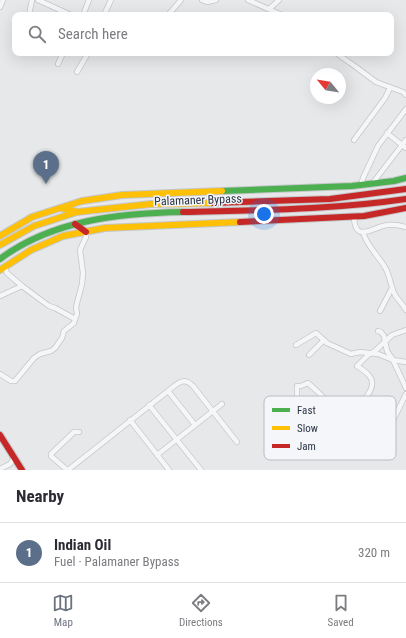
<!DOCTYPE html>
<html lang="en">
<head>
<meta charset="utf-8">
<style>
  body { margin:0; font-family:"Roboto Condensed",sans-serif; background:#f2f2f3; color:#2b2b33 }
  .compass { position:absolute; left:310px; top:68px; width:36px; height:36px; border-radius:50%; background:#fff; box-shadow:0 4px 16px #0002; rotate:300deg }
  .you { position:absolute; left:264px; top:214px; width:14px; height:14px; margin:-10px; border:3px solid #fff; border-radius:50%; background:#1a73e8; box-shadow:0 0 0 6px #1a73e833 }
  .badge { display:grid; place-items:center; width:26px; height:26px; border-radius:50%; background:#6c737f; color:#fff; font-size:13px; font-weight:700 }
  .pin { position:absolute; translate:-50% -33px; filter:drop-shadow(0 1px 2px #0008) }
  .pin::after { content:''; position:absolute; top:21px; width:14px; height:12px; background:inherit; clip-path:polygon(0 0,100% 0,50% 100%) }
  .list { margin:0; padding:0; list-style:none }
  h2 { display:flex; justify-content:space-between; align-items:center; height:52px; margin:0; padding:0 16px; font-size:17px }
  h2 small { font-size:13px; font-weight:400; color:#7c7c81 }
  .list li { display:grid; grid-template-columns:26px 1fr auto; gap:12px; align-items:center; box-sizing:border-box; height:60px; padding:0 16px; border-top:1px solid #e1e1e2 }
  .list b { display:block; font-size:15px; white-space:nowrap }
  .list p { margin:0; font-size:13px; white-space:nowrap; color:#7c7c81 }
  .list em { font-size:13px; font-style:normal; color:#7c7c81 }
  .icon { flex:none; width:22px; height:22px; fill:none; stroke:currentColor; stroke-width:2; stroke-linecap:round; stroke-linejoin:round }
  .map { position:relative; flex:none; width:406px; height:470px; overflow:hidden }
  .search { position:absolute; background:#fff; box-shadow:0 4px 16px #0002; left:12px; right:12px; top:12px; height:44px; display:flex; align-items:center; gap:10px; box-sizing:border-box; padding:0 14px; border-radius:8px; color:#7c7c81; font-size:15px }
  .sheet { height:112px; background:#fff }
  nav { display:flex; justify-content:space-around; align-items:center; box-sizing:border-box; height:56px; border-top:1px solid #e1e1e2; background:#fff; font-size:11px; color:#7c7c81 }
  nav a { display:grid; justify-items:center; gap:2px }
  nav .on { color:#6c737f }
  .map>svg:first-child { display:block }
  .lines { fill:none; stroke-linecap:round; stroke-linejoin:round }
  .street-casing { stroke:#c4c6c8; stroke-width:6 }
  .fast-casing { stroke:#c4c6c8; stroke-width:8 }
  .slow-casing { stroke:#c4c6c8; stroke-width:8 }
  .jam-casing { stroke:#c4c6c8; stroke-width:8 }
  .street { stroke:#f5f6f7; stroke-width:4.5 }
  .fast { stroke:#4caf50; stroke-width:6 }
  .slow { stroke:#ffc107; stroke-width:6 }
  .jam { stroke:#c62828; stroke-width:6 }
  .labels { text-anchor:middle; stroke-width:3; stroke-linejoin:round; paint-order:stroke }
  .street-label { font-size:12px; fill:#2b3445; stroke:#f4f6f9 }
  .key { fill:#f4f6f9; stroke:#b8bcc3; stroke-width:1 }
  .key-label { font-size:11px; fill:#2b3445 }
</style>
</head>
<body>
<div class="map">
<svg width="406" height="470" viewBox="0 0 406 470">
  <rect width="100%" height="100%" fill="#e6e8ea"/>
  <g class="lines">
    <!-- street casing -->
    <g class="street-casing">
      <g id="street">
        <polyline points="38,0 71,15"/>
        <polyline points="202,0 207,2 216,0"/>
        <polyline points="248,0 282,15"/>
        <polyline points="0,7 3,0"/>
        <polyline points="269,9 279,0"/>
        <polyline points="29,15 32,0"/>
        <polyline points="83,15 89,0"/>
        <polyline points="104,15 111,0"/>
        <polyline points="168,15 181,0"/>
        <polyline points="336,53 356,67 376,82 403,92 406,95"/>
        <polyline points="58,64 63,53"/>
        <polyline points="77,72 88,53"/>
        <polyline points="387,133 402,145 406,140"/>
        <polyline points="354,140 385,98 390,88"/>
        <polyline points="372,184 402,145 406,148"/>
        <polyline points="361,185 363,178 378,146 406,109"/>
        <path d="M354 217C355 244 373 227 387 225 394 224 399 225 406 227"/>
        <path d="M363 232C367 247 379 256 386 269 390 277 391 287 395 295 398 300 403 304 406 310"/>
        <polyline points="5,267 7,273 22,286"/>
        <polyline points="0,296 22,286 49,306 55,308 75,319 74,323 64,331 62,338 55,348 51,351 40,354 34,358 15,381 11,381 0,374"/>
        <polyline points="380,311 392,288"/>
        <polyline points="75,319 77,314 76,307 82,284 83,273 80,250 86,237 86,232"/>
        <polyline points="378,331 381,332 384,336 387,351 393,360 406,388"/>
        <polyline points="296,345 316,333 327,343 351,354 360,352 378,354 393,360 406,362"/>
        <polyline points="309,355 324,340"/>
        <polyline points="168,391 195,425"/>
        <polyline points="149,405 201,470"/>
        <path d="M334 408 318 392 308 383 301 386H297V403L317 425C322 420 327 412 333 409 343 403 360 416 370 419"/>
        <polyline points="130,420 169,470"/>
        <path d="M392 424 384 427 376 426C371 420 362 412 362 404 362 401 365 399 367 396 378 381 370 374 357 366L368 355 375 351 392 335 406 330"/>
        <polyline points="385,437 406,394"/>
        <polyline points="157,455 222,404"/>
        <polyline points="0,469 10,464 14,458"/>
        <polyline points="67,470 51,456 51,454 74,432 79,432"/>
        <path d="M68 470 168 391C177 384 183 376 193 386L237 442"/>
      </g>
    </g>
    <!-- fast casing -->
    <g class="fast-casing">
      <g id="fast">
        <polyline points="222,191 352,186 394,181 406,178"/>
        <path d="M0 259C52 220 120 213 183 212"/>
      </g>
    </g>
    <!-- slow casing -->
    <g class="slow-casing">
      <g id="slow">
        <polyline points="61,208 77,212"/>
        <polyline points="0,236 32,217 82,201 122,195 222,191"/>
        <polyline points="0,245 34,226 77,212 151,204 213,203"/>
        <polyline points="0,270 31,250 63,236 105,228 240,222"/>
      </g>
    </g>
    <!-- jam casing -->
    <g class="jam-casing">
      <g id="jam">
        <polyline points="213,203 330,199 406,189"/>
        <path d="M183 212C258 210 332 210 406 199"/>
        <polyline points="240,222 364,216 406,208"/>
        <polyline points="75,224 86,232"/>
        <polyline points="0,435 22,470"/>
      </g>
    </g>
    <!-- street -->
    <use href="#street" class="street"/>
    <!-- fast -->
    <use href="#fast" class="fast"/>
    <!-- slow -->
    <use href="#slow" class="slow"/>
    <!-- jam -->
    <use href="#jam" class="jam"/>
  </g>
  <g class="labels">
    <!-- street labels -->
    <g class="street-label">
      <text transform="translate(198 200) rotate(-2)" y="4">Palamaner Bypass</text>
    </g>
  </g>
  <!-- legend -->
  <rect x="264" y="396" width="132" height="64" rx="6" class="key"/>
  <rect x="272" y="408" width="18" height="4" fill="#4caf50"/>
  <rect x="272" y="426" width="18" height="4" fill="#ffc107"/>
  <rect x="272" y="444" width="18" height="4" fill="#c62828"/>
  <g class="key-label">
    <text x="297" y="414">Fast</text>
    <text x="297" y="432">Slow</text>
    <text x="297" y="450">Jam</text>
  </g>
</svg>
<svg class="compass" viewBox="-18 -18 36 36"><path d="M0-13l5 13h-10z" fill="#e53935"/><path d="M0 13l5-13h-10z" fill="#7c7c81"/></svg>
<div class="you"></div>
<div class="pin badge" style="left:46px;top:184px;background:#5c6f8a">1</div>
<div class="search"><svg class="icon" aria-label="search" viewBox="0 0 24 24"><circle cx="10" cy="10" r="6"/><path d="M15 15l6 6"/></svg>Search here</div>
</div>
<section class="sheet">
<h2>Nearby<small></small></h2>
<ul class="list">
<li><span class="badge" style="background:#5c6f8a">1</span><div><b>Indian Oil</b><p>Fuel · Palamaner Bypass</p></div><em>320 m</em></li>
</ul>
</section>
<nav>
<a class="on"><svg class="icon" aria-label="map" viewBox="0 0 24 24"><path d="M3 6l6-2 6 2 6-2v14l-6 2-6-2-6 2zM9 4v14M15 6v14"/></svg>Map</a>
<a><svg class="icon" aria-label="directions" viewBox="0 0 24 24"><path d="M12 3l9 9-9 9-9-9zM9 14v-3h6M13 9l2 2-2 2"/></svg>Directions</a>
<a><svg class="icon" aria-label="saved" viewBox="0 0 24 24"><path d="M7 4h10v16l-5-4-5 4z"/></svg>Saved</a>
</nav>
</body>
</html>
